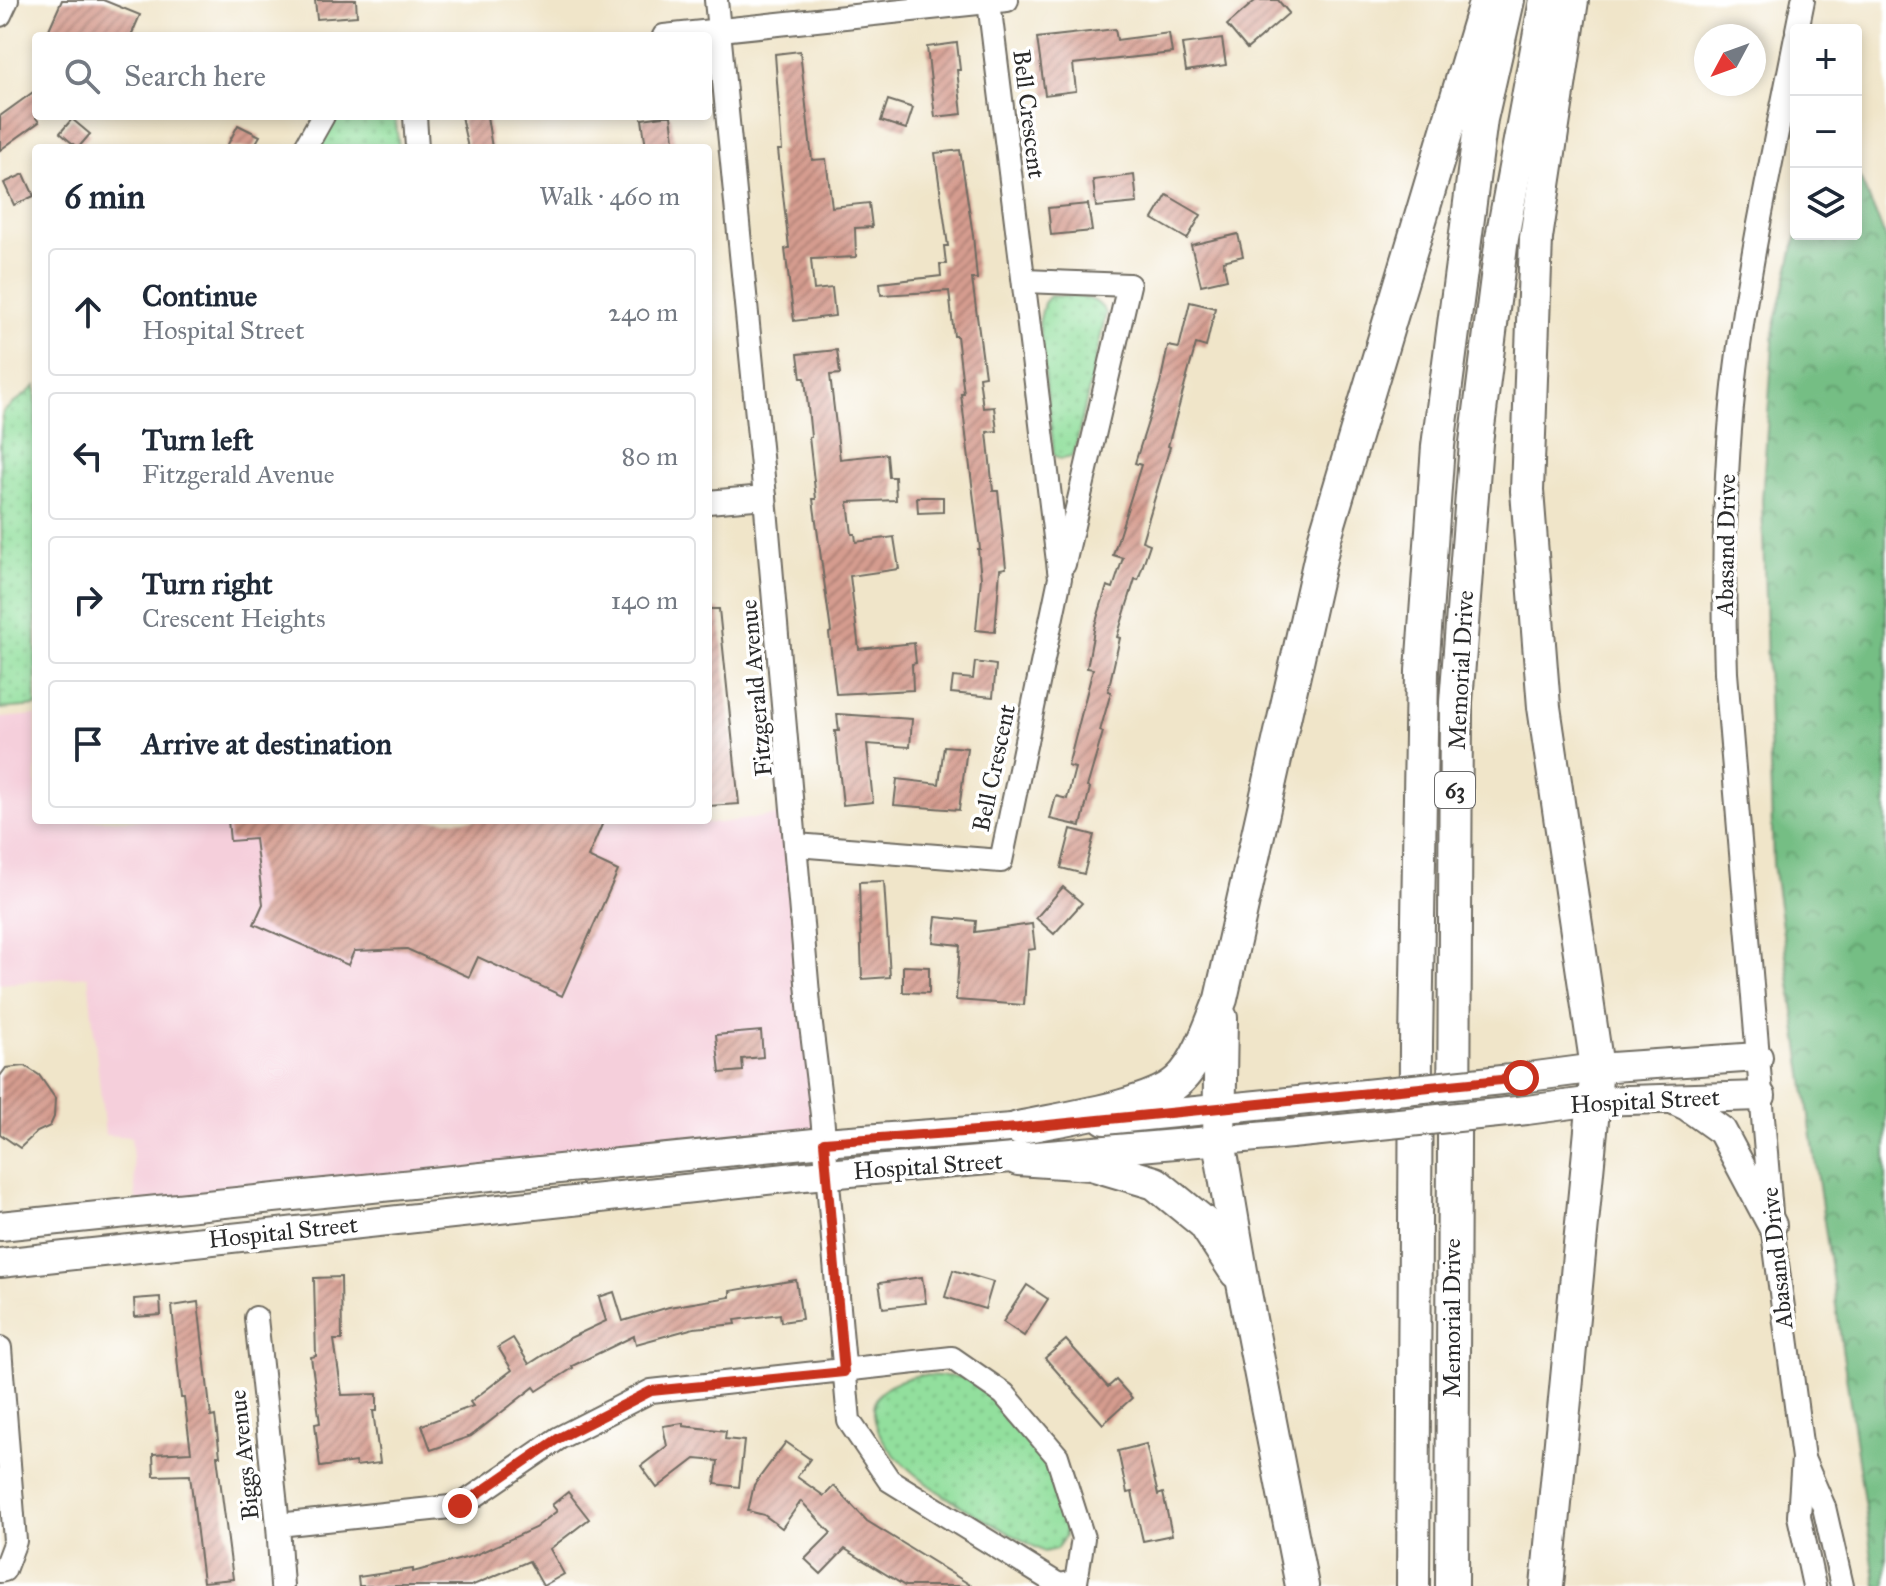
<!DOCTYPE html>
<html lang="en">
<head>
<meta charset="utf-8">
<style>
  body { margin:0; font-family:"IM FELL Great Primer",serif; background:#f2f2f3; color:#1f2937 }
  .controls { position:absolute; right:24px; top:24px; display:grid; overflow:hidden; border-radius:8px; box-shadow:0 4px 12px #0003 }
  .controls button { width:72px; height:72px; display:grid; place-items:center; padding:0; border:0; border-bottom:2px solid #e0e1e3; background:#fff; color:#1f2937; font:40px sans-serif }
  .compass { position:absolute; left:1694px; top:24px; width:72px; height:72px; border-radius:50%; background:#fff; box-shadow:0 4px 12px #0003; rotate:229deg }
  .stop { position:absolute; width:24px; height:24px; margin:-18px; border:6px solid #c8321e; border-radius:50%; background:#fff }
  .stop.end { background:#c8321e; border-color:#fff; box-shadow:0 2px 8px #0008 }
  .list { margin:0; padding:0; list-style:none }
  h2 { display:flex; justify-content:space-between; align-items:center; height:104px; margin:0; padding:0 32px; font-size:34px }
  h2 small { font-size:26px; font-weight:400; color:#747a83 }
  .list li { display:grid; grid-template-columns:52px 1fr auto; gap:24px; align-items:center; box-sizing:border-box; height:128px; margin:0 16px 16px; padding:0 16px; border:2px solid #e0e1e3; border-radius:8px }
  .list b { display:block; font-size:30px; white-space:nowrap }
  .list p { margin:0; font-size:26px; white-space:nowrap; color:#747a83 }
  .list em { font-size:26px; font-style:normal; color:#747a83 }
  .icon { flex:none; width:44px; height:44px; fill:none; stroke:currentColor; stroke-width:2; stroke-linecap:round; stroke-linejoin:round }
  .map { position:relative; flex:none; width:1886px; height:1586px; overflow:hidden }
  .search { position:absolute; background:#fff; box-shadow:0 4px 12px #0003; left:32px; top:32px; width:680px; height:88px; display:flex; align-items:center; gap:20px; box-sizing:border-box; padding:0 28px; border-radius:8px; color:#747a83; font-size:30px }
  .panel { position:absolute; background:#fff; box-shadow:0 4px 12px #0003; left:32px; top:144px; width:680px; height:680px; border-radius:8px }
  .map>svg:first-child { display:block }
  .built { fill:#f5cfdb }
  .grass { fill:url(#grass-dots); stroke:#5e8564; stroke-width:2 }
  .forest { fill:url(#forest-crowns); stroke:#507458; stroke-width:2 }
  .building { fill:url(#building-hatch) }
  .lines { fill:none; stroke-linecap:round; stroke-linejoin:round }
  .minor-casing { stroke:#706c62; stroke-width:26 }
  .major-casing { stroke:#706c62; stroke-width:32 }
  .highway-casing { stroke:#706c62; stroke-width:36 }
  .minor { stroke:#fff; stroke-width:22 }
  .major { stroke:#fff; stroke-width:28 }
  .highway { stroke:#fff; stroke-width:32 }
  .major-bridge-casing { stroke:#706c62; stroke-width:32; stroke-linecap:butt }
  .major-bridge { stroke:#fff; stroke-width:28 }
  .route { stroke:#c8321e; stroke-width:10 }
  .labels { text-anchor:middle; stroke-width:7; stroke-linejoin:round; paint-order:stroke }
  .shield { fill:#fff; stroke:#6b6b6b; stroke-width:2 }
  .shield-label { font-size:22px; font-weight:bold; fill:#2b2b2b }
  .street-label { font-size:24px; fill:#2b2b2b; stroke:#fff }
</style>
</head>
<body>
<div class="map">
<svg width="1886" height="1586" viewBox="0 0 1886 1586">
  <defs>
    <pattern id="grass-dots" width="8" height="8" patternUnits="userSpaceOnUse" patternTransform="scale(2)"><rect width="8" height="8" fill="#92df9d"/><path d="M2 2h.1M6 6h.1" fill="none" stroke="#7ec087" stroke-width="1.8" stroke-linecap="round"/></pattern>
    <pattern id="forest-crowns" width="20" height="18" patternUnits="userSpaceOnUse" patternTransform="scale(2)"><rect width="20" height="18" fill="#75be84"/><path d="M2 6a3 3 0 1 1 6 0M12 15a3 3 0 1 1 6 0" fill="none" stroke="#609b6c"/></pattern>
    <pattern id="building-hatch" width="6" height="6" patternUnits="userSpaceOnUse" patternTransform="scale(2)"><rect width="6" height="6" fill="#d59c8f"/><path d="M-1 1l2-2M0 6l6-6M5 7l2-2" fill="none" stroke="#ad7f75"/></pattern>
  </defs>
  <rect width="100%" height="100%" fill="#fff"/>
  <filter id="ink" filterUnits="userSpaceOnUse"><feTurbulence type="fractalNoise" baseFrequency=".0125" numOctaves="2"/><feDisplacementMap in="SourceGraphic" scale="16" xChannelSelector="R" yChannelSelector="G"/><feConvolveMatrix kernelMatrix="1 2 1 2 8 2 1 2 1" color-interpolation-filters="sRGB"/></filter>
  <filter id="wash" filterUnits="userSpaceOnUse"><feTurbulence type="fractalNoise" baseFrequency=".006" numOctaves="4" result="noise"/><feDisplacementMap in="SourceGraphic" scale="32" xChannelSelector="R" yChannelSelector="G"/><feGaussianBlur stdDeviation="1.8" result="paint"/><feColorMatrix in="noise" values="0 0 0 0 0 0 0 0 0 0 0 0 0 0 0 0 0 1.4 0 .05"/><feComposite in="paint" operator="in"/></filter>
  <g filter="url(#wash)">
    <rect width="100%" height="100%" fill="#f0e5c9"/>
    <!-- built -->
    <polygon class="built" points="36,715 36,820 651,820 652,822 718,823 793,813 824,1142 137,1211 131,1137 105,1135 88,976 0,984 0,718"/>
    <!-- grass -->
    <g class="grass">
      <polygon points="332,116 395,116 399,148 319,148"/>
      <path d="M1050 296C1072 297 1094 292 1106 313L1075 450 1071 457 1061 459 1054 455 1039 323 1044 303Z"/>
      <polygon points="36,386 36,706 0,709 2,555 0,444 3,412"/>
      <path d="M919 1375 964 1377 990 1395 1047 1456 1065 1524V1536L1056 1549 1044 1552C997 1525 878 1472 874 1414 872 1386 897 1381 919 1375Z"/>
    </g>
    <!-- forest -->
    <polygon class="forest" points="1856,169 1886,238 1886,1586 1876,1586 1773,864 1762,500 1774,329 1797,234 1856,234"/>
    <g id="blocks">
      <!-- building -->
      <g class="building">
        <polygon points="62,0 103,0 140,15 131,36 46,36"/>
        <polygon points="315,0 356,0 357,16 317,19"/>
        <polygon points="1256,0 1278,0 1289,13 1247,49 1227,25"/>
        <polygon points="1115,29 1117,40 1169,33 1172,53 1073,64 1076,91 1045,95 1037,38"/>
        <polygon points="1222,39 1226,65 1186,71 1182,44"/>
        <polygon points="957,43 960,70 957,70 962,114 935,117 927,47"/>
        <polygon points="800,51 812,160 826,159 832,207 869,203 872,227 855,228 856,257 811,259 814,290 832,288 835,316 794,321 785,249 789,248 778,150 782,150 775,54"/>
        <polygon points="36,90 36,118 39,122 0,150 0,116"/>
        <polygon points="888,100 913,108 906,129 881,121"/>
        <polygon points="461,116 487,116 492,148 468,148"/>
        <polygon points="664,116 671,116 675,148 646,148 642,119"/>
        <polygon points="72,119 90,134 78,148 60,133"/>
        <polygon points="238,125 260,136 253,148 226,148"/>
        <polygon points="960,150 973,235 977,279 972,279 985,376 979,377 983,408 994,407 997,431 987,432 993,491 998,491 1006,568 1000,569 995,632 976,630 981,578 978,549 980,549 961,394 964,394 957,336 954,336 949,291 881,295 880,283 941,276 940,264 946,264 944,246 948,246 935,153"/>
        <polygon points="24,174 34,196 14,205 4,183"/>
        <polygon points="1134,175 1137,203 1096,207 1093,180"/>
        <polygon points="1167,195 1201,215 1187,239 1153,219"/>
        <polygon points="1088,204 1092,231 1051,235 1048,208"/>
        <polygon points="1238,234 1243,256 1223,261 1227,279 1201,285 1191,245"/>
        <polygon points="1190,302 1215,308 1206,347 1196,344 1168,446 1170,447 1142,541 1150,544 1138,580 1135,579 1117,637 1120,638 1108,691 1111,692 1100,731 1103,732 1087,787 1090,788 1081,826 1050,819 1056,796 1067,799 1075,768 1068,766 1093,669 1087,668 1095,625 1107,586 1113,588 1123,558 1113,555 1141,465 1135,463 1160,384 1168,346 1179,348"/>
        <polygon points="837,350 840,374 830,375 840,459 887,454 889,477 895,477 896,500 848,502 852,534 855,534 856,542 894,537 899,569 850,576 859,649 914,643 916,663 912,664 913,690 836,694 829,633 831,632 813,499 816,499 809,437 811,437 805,378 801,378 798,354"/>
        <polygon points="917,497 943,497 943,512 918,513"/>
        <polygon points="708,609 719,609 739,804 708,806"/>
        <polygon points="975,662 996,665 993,697 951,693 953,677 973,679"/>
        <polygon points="837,714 912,719 910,747 867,744 873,802 843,805 835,731 839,731"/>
        <polygon points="944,746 967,748 959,810 894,805 897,779 939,784"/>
        <polygon points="228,820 604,820 588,857 618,871 562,996 478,957 469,977 407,949 354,951 348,965 254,924 263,904 255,839 230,841"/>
        <polygon points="1071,829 1094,835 1084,874 1061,868"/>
        <polygon points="884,881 890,977 862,979 859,882"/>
        <polygon points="1063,887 1082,903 1054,934 1036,918"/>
        <polygon points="936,917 976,921 975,932 1032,924 1035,949 1028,950 1024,1005 956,1000 960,945 933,942"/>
        <polygon points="903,966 929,967 929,993 903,992"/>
        <polygon points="761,1031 763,1057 742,1059 743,1071 720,1073 716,1035"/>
        <polygon points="25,1066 39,1075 55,1098 54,1117 50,1126 37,1132 20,1148 0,1134 0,1076 6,1068"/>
        <polygon points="953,1270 993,1282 985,1309 945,1297"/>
        <polygon points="341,1277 342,1340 334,1340 342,1395 377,1394 377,1411 373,1411 380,1463 356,1466 355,1462 320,1467 315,1424 320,1423 311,1357 316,1356 314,1278"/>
        <polygon points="922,1277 926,1303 883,1308 879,1283"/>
        <polygon points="796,1280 802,1319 781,1322 780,1314 735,1320 736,1324 694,1328 636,1344 634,1336 572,1366 573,1368 537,1391 534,1387 471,1436 431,1450 422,1425 473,1406 470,1402 512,1370 498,1347 513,1338 529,1364 570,1338 606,1321 599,1297 614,1292 623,1321 669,1307 730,1297 730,1291"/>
        <polygon points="1027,1285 1048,1299 1024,1336 1003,1322"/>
        <polygon points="160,1297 161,1315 135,1317 134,1299"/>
        <polygon points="198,1302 211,1417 215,1416 220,1456 217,1456 233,1579 203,1582 190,1475 154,1476 153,1454 191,1452 184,1398 181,1398 172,1306"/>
        <polygon points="1066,1340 1108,1387 1116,1380 1132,1398 1103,1424 1045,1358"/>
        <polygon points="683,1423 683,1426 726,1431 725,1439 744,1441 739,1487 715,1484 718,1461 695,1459 657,1488 641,1466 667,1446 663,1426"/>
        <polygon points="786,1442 810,1459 797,1477 824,1496 834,1486 867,1521 972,1586 905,1586 845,1549 821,1574 805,1559 831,1533 801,1501 782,1528 764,1515 748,1511 754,1485"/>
        <polygon points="1146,1444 1158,1495 1163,1493 1172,1535 1143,1541 1132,1492 1127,1493 1118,1451"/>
        <polygon points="568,1492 589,1519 550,1549 564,1574 543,1586 529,1561 471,1586 359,1586 358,1577 413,1569 413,1572 473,1556 535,1528 557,1511 552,1505"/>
      </g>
    </g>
  </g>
  <g filter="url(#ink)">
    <use href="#blocks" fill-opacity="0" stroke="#706c62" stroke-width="2"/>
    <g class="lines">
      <!-- minor casing -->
      <g class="minor-casing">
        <g id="minor">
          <polyline points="0,15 7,0"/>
          <polyline points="1797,30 1803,0"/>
          <polyline points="664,36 1007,0"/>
          <path d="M1796 37C1776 140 1753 242 1739 346 1724 455 1722 564 1726 673L1772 1225 1803 1458 1799 1516 1814 1586"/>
          <polyline points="415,116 417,148"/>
          <polyline points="305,148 323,116"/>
          <polyline points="1024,281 1129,285 1064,564"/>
          <polyline points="708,502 765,497"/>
          <polyline points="796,845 1001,861 1060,578 989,2"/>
          <polyline points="256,1318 278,1525 282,1586"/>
          <polyline points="0,1348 15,1541 4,1570 0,1571"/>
          <polyline points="1804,1461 1824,1507 1842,1586"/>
          <polyline points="278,1525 460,1506 559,1438 651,1391 952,1358 1004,1394 1057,1456 1083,1538 1076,1582 1059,1585 889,1480 849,1421 822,1115 810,1017 765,497 716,0"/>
        </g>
      </g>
      <!-- major casing -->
      <g class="major-casing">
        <g id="major">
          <polyline points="1521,1078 1597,1068 1758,1057"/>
          <polyline points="1672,1099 1687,1106 1722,1131 1772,1225"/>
          <polyline points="1527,1110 1595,1101 1761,1096"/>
          <polyline points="1104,1120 1288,1102"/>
          <polyline points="0,1226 824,1142 1038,1126"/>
          <polyline points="0,1263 804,1176 1291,1134"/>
        </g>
      </g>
      <!-- highway casing -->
      <g class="highway-casing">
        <g id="highway">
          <polyline points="1221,1018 1219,1141 1243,1283 1302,1586"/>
          <path d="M1018 1128C1058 1119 1150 1107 1178 1081 1197 1065 1212 1022 1221 999L1325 537 1486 0"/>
          <polyline points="1018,1159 1091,1164 1155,1183 1204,1223 1236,1272"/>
          <polyline points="1413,1586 1416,1045 1422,671 1438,446 1481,119 1508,0"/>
          <polyline points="1452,1586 1456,702 1476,443 1502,238 1546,0"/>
          <polyline points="1547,1586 1597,1068 1544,707 1527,491 1536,238 1572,0"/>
        </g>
      </g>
      <!-- minor -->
      <use href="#minor" class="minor"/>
      <!-- major -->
      <use href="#major" class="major"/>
      <!-- highway -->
      <use href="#highway" class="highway"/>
      <!-- major-bridge casing -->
      <g class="major-bridge-casing">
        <g id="major-bridge">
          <polyline points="1288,1102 1521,1078"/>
          <polyline points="1291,1134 1527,1110"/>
        </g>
      </g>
      <!-- major-bridge -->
      <use href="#major-bridge" class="major-bridge"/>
    </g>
  </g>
  <g class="lines" filter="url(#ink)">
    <!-- route -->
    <polyline class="route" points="460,1506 559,1438 651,1391 844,1372 824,1142 1018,1128 1521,1078"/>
  </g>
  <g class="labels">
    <!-- shield labels -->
    <rect class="shield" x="1435" y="772" width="40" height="36" rx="6"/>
    <g class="shield-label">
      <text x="1455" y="798">63</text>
    </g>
    <!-- street labels -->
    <g class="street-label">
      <text transform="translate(1029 114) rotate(83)" y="8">Bell Crescent</text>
      <text transform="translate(1726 545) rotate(-89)" y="8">Abasand Drive</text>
      <text transform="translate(1461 670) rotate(-87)" y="8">Memorial Drive</text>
      <text transform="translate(756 688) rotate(-95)" y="8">Fitzgerald Avenue</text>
      <text transform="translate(994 768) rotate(-78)" y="8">Bell Crescent</text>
      <text transform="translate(1645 1101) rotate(-3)" y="8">Hospital Street</text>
      <text transform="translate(928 1166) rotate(-4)" y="8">Hospital Street</text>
      <text transform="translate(283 1232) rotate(-6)" y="8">Hospital Street</text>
      <text transform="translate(1777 1258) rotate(-96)" y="8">Abasand Drive</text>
      <text transform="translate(1452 1318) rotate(-90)" y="8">Memorial Drive</text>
      <text transform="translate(244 1455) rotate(-96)" y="8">Biggs Avenue</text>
    </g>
  </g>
</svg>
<div class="controls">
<button>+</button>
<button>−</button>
<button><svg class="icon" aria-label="layers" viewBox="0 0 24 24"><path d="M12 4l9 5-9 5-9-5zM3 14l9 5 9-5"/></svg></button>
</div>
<svg class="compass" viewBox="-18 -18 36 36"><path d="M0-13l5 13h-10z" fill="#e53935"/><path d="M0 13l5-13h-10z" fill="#747a83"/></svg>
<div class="stop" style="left:1521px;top:1078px"></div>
<div class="stop end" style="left:460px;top:1506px"></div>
<div class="search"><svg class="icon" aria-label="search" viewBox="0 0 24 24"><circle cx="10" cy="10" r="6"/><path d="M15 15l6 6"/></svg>Search here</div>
<section class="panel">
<h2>6 min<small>Walk · 460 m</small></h2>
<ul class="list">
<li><svg class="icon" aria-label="ahead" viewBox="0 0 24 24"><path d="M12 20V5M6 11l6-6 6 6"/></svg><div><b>Continue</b><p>Hospital Street</p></div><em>240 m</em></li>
<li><svg class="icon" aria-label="left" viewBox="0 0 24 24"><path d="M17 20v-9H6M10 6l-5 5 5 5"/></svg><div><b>Turn left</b><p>Fitzgerald Avenue</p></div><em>80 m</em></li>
<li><svg class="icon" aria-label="right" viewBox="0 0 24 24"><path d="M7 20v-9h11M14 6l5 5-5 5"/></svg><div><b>Turn right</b><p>Crescent Heights</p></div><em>140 m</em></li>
<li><svg class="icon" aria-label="arrive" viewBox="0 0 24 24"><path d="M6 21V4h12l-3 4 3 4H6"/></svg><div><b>Arrive at destination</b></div></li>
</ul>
</section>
</div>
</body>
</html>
